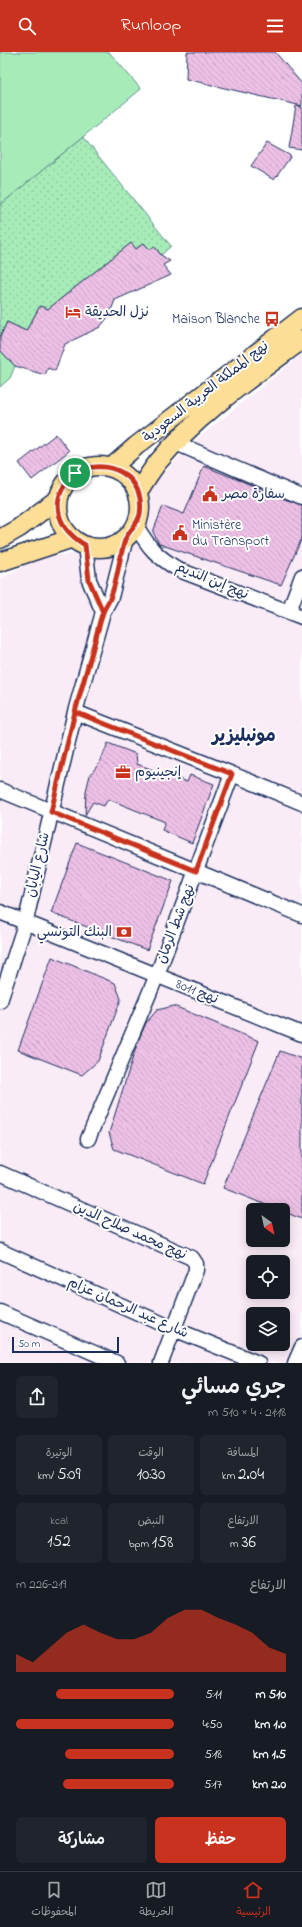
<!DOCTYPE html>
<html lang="ar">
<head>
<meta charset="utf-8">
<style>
  body { margin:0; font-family:"Indie Flower","Playpen Sans Arabic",sans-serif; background:#20242c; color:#f1f3f6; direction:rtl; height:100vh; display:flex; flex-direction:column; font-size:15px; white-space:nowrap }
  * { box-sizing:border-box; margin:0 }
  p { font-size:13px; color:#9ea1a6 }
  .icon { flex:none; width:22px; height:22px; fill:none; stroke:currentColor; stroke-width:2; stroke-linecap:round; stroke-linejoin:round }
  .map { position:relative; height:1311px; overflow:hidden; direction:ltr }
  .panel { display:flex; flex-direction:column; background:#171b24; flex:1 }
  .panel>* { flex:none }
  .needle { width:26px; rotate:147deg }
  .tools { position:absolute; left:246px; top:1151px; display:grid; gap:8px }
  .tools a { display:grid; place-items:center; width:44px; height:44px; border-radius:6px; background:#171b24; box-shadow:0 2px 10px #0003; font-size:20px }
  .scale { position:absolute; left:12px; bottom:10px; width:107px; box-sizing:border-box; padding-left:4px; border:2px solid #1b2f5e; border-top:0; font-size:11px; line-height:14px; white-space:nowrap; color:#1b2f5e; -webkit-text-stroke:3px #fff; paint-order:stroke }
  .pin { position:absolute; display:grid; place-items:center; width:34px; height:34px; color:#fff; margin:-17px; border:2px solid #fff; border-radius:50%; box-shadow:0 1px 4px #0007 }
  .round { display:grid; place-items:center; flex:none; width:42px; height:42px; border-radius:6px; background:#20242c }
  .head { display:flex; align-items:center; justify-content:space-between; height:68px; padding:0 16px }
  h1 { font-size:22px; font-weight:600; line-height:30px }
  .stats { display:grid; grid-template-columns:repeat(3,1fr); gap:6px; height:68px; padding:4px 16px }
  .stats div { display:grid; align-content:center; border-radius:6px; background:#20242c; text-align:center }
  .stats b { font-size:17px; font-weight:600 }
  .stats small { font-size:11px; font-weight:400 }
  .stats p { font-size:11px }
  .chart { height:112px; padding:8px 16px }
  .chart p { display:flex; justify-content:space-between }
  .chart svg { width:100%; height:72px; margin-top:4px; fill:#c8321e; opacity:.7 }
  .cta { display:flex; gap:8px; margin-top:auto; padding:8px 16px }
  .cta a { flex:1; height:46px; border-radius:6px; background:#c8321e; color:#fff; font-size:16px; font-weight:600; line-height:46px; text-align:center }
  .cta a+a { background:#20242c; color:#f1f3f6 }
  ul { padding:0 16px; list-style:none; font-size:13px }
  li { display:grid; grid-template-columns:64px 48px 1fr; align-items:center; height:30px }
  li i { height:10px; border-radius:5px; background:#c8321e }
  header { display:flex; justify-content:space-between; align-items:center; height:52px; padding:0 16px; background:#c8321e; color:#fff; font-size:18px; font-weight:600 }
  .menu { display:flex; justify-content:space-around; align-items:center; height:56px; border-top:1px solid #363941; background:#171b24; font-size:11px; color:#9ea1a6 }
  .menu a { display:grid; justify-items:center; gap:2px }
  .menu .selected { color:#c8321e }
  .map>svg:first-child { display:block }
</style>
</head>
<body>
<header><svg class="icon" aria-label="menu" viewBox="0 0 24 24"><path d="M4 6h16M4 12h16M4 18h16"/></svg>Runloop<svg class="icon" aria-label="search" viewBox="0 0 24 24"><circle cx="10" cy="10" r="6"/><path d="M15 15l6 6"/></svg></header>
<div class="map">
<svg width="302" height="1311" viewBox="0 0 302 1311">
  <defs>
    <pattern id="garden-dots" width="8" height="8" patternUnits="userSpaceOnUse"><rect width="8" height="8" fill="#a7ecb8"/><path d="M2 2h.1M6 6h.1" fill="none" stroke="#8fcba1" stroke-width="1.8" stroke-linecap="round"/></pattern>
    <pattern id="building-back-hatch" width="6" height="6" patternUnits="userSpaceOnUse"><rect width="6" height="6" fill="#edc0e5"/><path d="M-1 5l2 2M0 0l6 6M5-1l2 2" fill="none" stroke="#cba5c7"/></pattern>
  </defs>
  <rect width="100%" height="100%" fill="#fff"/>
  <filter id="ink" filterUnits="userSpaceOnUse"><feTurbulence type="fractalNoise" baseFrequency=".025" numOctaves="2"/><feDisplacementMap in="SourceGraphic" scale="8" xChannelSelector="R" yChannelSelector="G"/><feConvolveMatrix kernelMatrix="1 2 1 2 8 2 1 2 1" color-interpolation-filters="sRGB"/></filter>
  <g filter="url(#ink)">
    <path fill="#faecf7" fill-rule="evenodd" d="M302,302V1311H0V527L41,504L108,500L131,488L145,471V450L152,434L193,390ZM253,1158H283V1188H253ZM253,1210H283V1240H253ZM253,1262H283V1292H253Z"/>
    <path fill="url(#garden-dots)" stroke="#618e8b" d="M83,85L171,194L161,203L154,195L150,198L144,191L136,197L131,191L48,257L40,254L26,279L7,270L0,285V153Z"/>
    <path fill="#a7ecb8" stroke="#618e8b" d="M0,0H109L141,37L0,153Z
      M0,298L15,314L10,326L0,335Z"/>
    <path fill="url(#building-back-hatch)" stroke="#1b2f5e" d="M187,0H275L302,32V54L186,27Z
      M296,54L302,55V98L289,96Z
      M267,91L291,104L274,128L251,114Z
      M131,191L136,197L144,191L150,198L154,194L161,203L170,209L163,213L171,223L115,248L109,264L100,275L65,292L55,319L48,316L45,323L15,314L0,298V285L7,270L26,279L40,254L48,257Z
      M56,382L69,399L32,428L19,411Z
      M204,414L259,436L258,438L302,453V486L281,533L159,492L153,480L163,454L184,462Z
      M108,691L136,702L137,712L187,730L190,723L214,732L192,791L162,778L165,770L108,747L104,754L93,750L85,763L86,739L90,723L100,710Z
      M77,791L173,829L147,898L51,861Z
      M52,905L115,931L121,947L98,1009L82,1023L18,998Z
      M174,954L259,989L203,1132L114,1097L109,1081L138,989L146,971L157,958Z
      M280,999L302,1007V1167L223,1136Z"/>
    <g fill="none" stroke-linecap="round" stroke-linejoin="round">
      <g stroke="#1b2f5e" stroke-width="17">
        <path id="minor" d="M176,391L302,445
          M136,474C150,497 155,503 179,518L302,565
          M85,493L89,528L103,560
          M289,559L302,524
          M75,660L232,722L157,923L88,1087
          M232,722L302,751
          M0,738L302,863
          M0,860L302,982
          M0,949L25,872L75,660L103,560L111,545L126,486
          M0,1121L192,1206L196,1212V1218L161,1311
          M0,1199L174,1277L258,1311
          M0,1260L117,1311
          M295,1311L302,1295"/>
      </g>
      <g stroke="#1b2f5e" stroke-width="21">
        <path id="major" d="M58 455a41 41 0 1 1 82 0a41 41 0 1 1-82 0Z
          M112,415L136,394L302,266
          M138,440C144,430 151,419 158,410C198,362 252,325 302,288
          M0,487L19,476L59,446
          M0,510L73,486"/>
      </g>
      <use href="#minor" stroke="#fff" stroke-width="14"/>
      <use href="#major" stroke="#fcde96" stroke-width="18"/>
    </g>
  </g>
  <g fill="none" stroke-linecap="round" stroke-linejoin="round" filter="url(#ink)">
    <g stroke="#fff" stroke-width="8">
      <path id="route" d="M75,421C48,446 55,475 85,493L89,528L103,560L75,660L51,760L196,819L232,722L75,660C81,637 88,615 94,592C97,582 99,570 103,560C105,555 109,550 111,544C118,526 119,506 125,488C128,479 138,473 140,462C146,423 107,404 75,421"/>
    </g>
    <use href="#route" stroke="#c8321e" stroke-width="5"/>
  </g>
  <defs>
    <g id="hotel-bare" transform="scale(1.2)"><path d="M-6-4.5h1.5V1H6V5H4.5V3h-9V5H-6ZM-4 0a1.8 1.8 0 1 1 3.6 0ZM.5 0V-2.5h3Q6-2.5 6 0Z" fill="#c8321e" stroke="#fff" stroke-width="2.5" paint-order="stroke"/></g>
    <g id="bus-bare" transform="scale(1.2)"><path d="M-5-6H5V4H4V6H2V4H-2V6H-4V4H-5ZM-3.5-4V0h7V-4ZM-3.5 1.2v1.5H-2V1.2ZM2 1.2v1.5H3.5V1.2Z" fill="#c8321e" stroke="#fff" stroke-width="2.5" paint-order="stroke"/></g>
    <g id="civic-bare" transform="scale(1.2)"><path d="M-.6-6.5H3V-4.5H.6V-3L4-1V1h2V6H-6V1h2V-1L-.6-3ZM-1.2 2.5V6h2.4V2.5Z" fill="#c8321e" stroke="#fff" stroke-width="2.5" paint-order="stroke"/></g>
    <g id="office-bare" transform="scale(1.2)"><path d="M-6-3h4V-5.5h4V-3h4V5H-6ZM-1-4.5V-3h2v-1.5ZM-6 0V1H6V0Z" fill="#c8321e" stroke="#fff" stroke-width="2.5" paint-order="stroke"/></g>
    <g id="bank-bare" transform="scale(1.2)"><path d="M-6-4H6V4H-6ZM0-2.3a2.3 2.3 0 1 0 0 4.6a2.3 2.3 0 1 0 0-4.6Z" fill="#c8321e" stroke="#fff" stroke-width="2.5" paint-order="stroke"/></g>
  </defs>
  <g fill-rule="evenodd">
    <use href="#hotel-bare" x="73" y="260"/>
    <use href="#bus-bare" x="272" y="267"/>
    <use href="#civic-bare" x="210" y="442"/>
    <use href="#civic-bare" x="180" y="481"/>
    <use href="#office-bare" x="123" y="720"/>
    <use href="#bank-bare" x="124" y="880"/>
  </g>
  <g text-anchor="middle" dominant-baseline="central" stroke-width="4" stroke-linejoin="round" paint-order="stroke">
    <g font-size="14" fill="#1b2f5e" stroke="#fff" text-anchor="start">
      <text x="85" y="260">نزل الحديقة</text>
      <text x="260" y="267" text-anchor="end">Maison Blanche</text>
      <text x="222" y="442">سفارة مصر</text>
      <text x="192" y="473">Ministère<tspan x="192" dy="16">du Transport</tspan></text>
      <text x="135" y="720">إنجينيوم</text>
      <text x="112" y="880" text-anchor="end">البنك التونسي</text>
    </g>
    <g font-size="14" fill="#1b2f5e" stroke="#fff">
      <text transform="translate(206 340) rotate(-38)">نهج المملكة العربية السعودية</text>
      <text transform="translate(212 529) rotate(22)">نهج إبن النديم</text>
      <text transform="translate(38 813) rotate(-77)">شارع اليابان</text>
      <text transform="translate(176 872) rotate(-69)">نهج شط الرمان</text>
      <text transform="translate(197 940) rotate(22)">نهج 8011</text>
      <text transform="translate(130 1179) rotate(24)">نهج محمد صلاح الدين</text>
      <text transform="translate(128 1256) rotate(24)">شارع عبد الرحمان عزام</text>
    </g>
    <g font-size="18" font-weight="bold" fill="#1b2f5e" stroke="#fff">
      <text x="244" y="685">مونبليزير</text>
    </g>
  </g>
</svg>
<div class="tools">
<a><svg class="needle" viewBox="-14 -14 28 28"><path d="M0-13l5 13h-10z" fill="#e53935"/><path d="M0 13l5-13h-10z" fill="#9ea1a6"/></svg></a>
<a><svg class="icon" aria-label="locate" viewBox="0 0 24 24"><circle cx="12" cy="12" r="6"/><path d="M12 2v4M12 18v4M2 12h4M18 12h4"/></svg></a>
<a><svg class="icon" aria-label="layers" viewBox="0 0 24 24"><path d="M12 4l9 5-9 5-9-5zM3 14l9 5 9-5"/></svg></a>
</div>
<div class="scale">50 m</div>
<div class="pin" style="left:75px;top:421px;background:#1e9e55"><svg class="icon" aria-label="arrive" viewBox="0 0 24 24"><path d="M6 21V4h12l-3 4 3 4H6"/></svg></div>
</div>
<section class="panel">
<div class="head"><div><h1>جري مسائي</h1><p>21:18 · 4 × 510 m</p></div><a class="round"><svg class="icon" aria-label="share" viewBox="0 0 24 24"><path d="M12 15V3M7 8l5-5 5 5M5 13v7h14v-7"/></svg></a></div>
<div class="stats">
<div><p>المسافة</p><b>2.04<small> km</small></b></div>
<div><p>الوقت</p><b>10:30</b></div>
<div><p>الوتيرة</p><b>5:09<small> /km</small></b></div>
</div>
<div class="stats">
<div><p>الارتفاع</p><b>36<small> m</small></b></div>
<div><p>النبض</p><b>158<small> bpm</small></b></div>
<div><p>kcal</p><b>152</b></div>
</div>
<div class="chart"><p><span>الارتفاع</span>219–226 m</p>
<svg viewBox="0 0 160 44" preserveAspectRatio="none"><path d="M0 44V33L10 38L20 29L30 20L40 15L50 20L60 24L70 24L80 20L90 11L100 6L110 6L120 11L130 15L140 20L150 29L160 33V44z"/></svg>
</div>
<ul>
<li><b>510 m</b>5:11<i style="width:75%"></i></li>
<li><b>1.0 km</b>4:50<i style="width:100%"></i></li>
<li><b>1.5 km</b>5:18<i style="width:69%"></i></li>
<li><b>2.0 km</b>5:17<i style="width:70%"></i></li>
</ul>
<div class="cta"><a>حفظ</a><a>مشاركة</a></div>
</section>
<nav class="menu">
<a class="selected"><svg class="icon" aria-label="home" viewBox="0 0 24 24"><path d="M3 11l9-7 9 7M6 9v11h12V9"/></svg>الرئيسية</a>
<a><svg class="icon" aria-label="map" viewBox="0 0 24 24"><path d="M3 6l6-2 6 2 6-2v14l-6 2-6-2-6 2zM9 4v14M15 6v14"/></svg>الخريطة</a>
<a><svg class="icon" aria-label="saved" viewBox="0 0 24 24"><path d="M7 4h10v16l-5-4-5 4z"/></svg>المحفوظات</a>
</nav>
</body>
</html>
